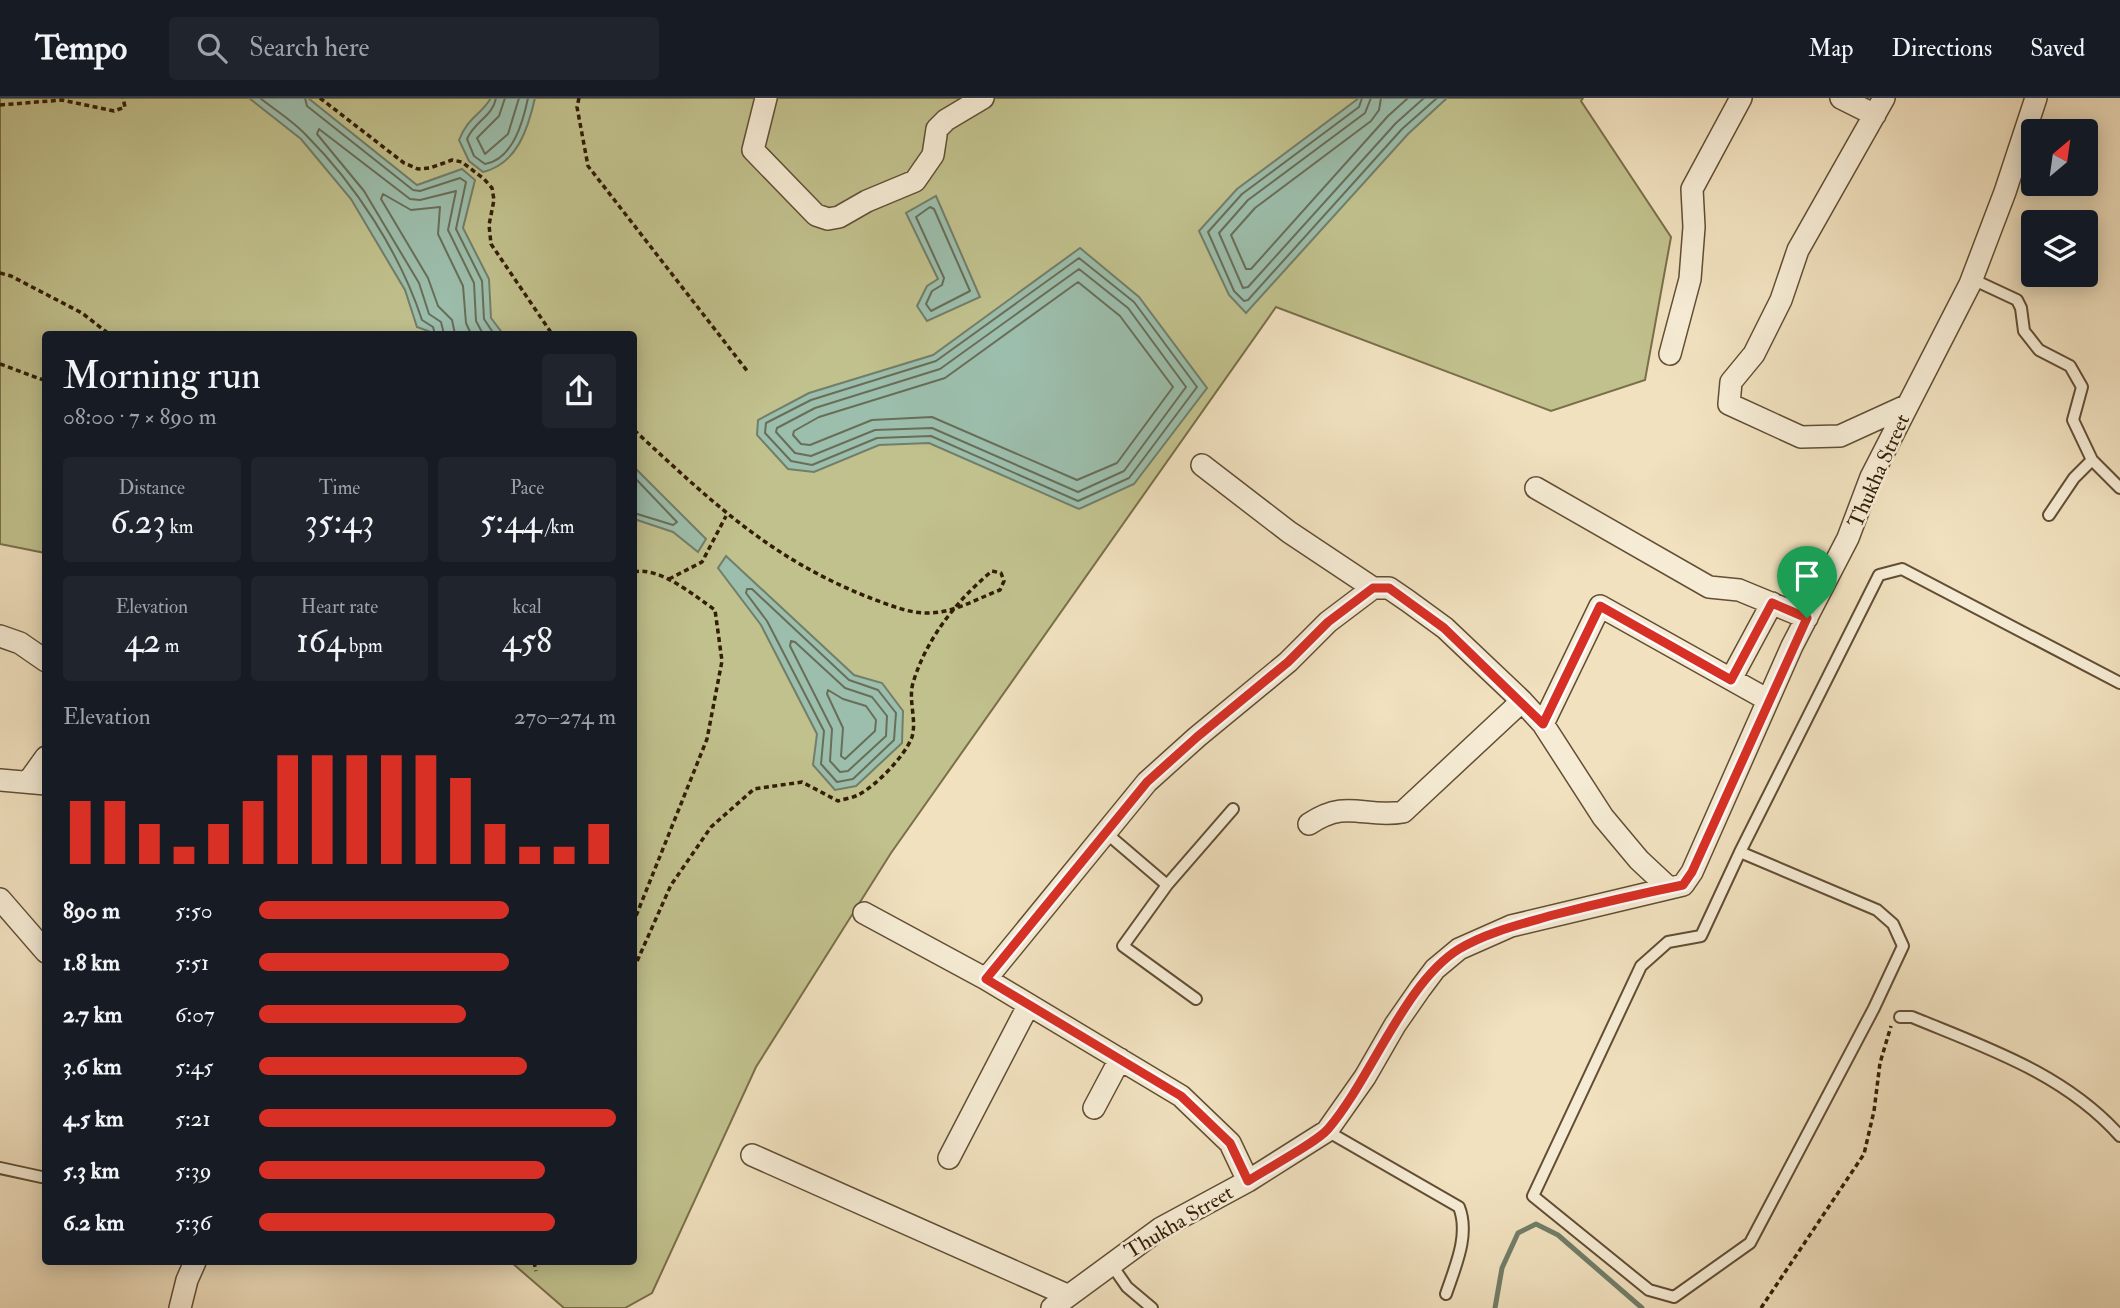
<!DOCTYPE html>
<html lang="en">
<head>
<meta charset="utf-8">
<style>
  body { margin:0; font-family:"IM FELL Double Pica",serif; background:#20242c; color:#f1f3f6; height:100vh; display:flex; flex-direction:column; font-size:26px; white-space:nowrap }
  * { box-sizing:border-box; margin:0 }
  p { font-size:23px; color:#9ea1a6 }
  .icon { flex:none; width:38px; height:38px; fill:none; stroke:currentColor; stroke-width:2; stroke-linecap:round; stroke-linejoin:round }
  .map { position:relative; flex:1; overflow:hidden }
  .side { position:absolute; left:42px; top:233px; width:595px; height:934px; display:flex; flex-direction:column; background:#171b24; border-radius:7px; box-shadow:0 4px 18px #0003 }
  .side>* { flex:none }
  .needle { width:46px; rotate:29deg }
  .tools { position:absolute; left:2021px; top:21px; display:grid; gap:14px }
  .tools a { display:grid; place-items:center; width:77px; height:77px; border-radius:7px; background:#171b24; box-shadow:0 4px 18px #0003; font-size:35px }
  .pin { position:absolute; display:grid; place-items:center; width:60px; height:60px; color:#fff; margin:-72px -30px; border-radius:50% 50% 50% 0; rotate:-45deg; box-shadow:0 0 7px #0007 }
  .pin .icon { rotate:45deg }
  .round { display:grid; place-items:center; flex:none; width:74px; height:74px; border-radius:7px; background:#20242c }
  .headline { display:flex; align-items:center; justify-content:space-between; height:119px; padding:0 21px }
  h1 { font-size:38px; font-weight:600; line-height:52px }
  .metrics { display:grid; grid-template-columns:repeat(3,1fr); gap:10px; height:119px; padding:7px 21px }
  .metrics div { display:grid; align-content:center; border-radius:7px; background:#20242c; text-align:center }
  .metrics b { font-size:35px; font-weight:600 }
  .metrics small { font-size:19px; font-weight:400 }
  .metrics p { font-size:19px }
  .chart { height:196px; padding:14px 21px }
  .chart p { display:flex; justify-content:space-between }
  .chart svg { width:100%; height:126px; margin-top:7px; stroke:#d93025; stroke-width:6 }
  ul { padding:0 21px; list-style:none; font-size:23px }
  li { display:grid; grid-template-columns:112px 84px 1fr; align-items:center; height:52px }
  li i { height:18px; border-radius:9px; background:#d93025 }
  header { display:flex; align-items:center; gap:42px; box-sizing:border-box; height:98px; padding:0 35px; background:#171b24; border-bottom:2px solid #363941 }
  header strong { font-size:33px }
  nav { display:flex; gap:38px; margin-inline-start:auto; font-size:24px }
  .search { width:490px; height:63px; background:#20242c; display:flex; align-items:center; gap:18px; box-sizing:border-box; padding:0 24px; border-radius:7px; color:#9ea1a6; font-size:26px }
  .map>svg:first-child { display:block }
</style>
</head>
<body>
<header>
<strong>Tempo</strong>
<div class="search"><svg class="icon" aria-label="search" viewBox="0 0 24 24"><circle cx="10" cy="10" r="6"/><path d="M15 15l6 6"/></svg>Search here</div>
<nav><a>Map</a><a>Directions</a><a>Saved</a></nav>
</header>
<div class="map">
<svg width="2120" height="1210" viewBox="0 0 2120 1210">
  <rect width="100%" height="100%" fill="#f1e1bf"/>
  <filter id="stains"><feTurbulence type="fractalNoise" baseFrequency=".00286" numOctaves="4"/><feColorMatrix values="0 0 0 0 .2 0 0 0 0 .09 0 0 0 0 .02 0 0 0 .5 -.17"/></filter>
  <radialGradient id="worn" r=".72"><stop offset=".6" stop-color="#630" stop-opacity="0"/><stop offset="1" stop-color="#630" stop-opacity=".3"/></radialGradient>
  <path fill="#c1c18d" stroke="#7a6f49" stroke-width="2" d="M0,0H1583L1581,3L1671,139L1645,282L1551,313L1276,209L891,755L756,969L652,1195L625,1210H564L511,1164H634V236H46L45,455L0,446Z"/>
  <path fill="#9cbeac" stroke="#727e69" stroke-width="2" d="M249,0H308L417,87L462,71L475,82L463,130L489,181L491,220L503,236H436L417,229L405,192L351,101L301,41Z
    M491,0H535C528,31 517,66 483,74L469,63L459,42C468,19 480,18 491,0Z
    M1359,0H1447L1408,36L1246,215L1229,197L1199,133L1237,91Z
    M936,98L980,199L927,223L917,208L927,188L938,181L906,115Z
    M1080,150L1139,199L1207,290L1134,386L1079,411L929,345L879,347L814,374L788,371L757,337L758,322L809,295L933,257Z
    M634,369L706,441L698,454L673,434L634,421Z
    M726,458L854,577L882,585L903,613L902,645L856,688L835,692L813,667L817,636L761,527L718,470Z"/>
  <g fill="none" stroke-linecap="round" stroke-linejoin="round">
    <path stroke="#686e58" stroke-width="2" d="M260,0C275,12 293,23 306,37C356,87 400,155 422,222L433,229L435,236
      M305,0L307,8L413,92L420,93L460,80L466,84L456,131L482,183L484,221L494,236
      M496,0C493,18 474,24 467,41L474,58L485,66C513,61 523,24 528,0
      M505,0L499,18L477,40L485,56L508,36L519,0
      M1362,0L1359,9L1242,96L1208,134L1234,193L1244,203L1248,202L1402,31L1437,0
      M1371,0L1365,15L1248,102L1219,135L1243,190L1248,189L1396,25L1424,0
      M1381,0L1379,12L1371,23L1255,110L1231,137L1246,171H1251L1388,18L1408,0
      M930,109L934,111L970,193L931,213L926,206L932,193L942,187L944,180L916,119Z
      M1079,160L1134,204L1197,289L1129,380L1078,403L931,338L877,340L812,367L791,363L765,335L766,325L811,302L936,263Z
      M1079,171L1128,210L1186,289L1124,373L1078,394L932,330L875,332L811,358L795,355L776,334L777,330L815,310L940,271Z
      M1078,184L1120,218L1173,289L1117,365L1077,382L932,319L872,322L810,347L801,346L793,337L794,333L819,319L945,280Z
      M444,236L441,224L429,216L419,185L364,93L317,36L319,31L410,101L420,102L456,93L448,132L474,185L476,223L483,236
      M455,236L452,222L438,208L428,180L381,101L383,96L411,112L440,109L438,136L463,188L466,225L471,236
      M634,379L677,424L673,427L634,415
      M747,491H752L849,582L878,592L896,615L894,642L853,681L837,684L821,666L824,633L767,523L746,495Z
      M791,543L795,544L845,590L872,599L887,618L886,638L848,673L840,674L830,663L832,631L790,548Z
      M828,592L843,601L866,608L876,622L875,633L845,661L841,658L843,630L827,596Z"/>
    <path stroke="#727e69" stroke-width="5" d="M1495,1210L1502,1170L1518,1135L1536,1126L1558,1137L1642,1210"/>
    <g stroke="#624e34" stroke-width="14">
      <path id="lane" d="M1972,181L2017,202L2021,210L2024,233L2039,252L2070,268L2082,289L2073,322L2092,362L2120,390
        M2049,417L2074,380L2092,362
        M1105,734L1167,787L1233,711
        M1740,754L1877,812L1893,826L1903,848L1874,910L1750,1145L1674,1199L1649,1192L1533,1098L1641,868L1668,844L1701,838L1740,754L1879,477L1902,471L2120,585
        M1167,787L1123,848L1196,901
        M1900,919H1912C1987,950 2065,976 2120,1038
        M1327,1033L1459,1109C1470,1137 1455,1169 1446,1196
        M0,1070L46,1080
        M1111,1166L1127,1189L1152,1210"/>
    </g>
    <g stroke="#624e34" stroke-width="24">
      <path id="street" d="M766,0L753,52L816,117L828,121L839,119L867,103L915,83L933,57L937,31L946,22L983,0
        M1841,0L1875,17
        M1884,0L1798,152L1781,202L1754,256L1731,284L1729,306L1801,339L1840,338L1908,307
        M1670,256L1690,181L1694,129L1692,91L1741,0
        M1202,367L1289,434L1373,490
        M1536,390L1709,489L1739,492L1807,520
        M0,538L20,545L46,563
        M1731,581L1772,505
        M1543,626L1600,508L1768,602
        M0,682L46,686
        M28,684L46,659
        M1309,726C1348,700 1364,721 1403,714L1522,603
        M0,801L46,854
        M864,815L986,881
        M1094,1010L1120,961
        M752,1057L1067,1197
        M949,1060L1028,908
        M1248,1083L1230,1045L1181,998L986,881L1147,684L1197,639L1288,564L1328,524L1373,490H1389L1408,503L1445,530L1522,603L1543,626L1603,719L1639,762L1669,790
        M180,1210L187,1182L195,1164
        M1052,1210L1161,1130L1248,1083L1327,1033L1365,979L1395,927L1420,891L1435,871L1459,851L1511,828L1683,787L1692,774L1792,548L1848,440L1871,379L1970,186L2005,94L2036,0"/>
    </g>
    <path stroke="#331d05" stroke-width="3.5" stroke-dasharray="5 3.5" stroke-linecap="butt" d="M320,0L404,65L418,71L430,70L452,62L462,64L484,81L492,90L494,102L489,127L491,146L552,236
      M579,0L577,9L588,68L748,274
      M0,7L62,2L114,13L125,9L123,0
      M0,175L11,178L82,215L109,236
      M0,266L46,283
      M634,332C710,402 769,460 868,499C887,506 909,516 930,515C956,514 976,501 1000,492L1004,483L1001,475L992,473C957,502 926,541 913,585C908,602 917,622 912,639C905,658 876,688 858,697C852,700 844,701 838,703L802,684L754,691L711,729L671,787L634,870
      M634,474C659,468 695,498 715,512L722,563L707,641L634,823
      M669,481L702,464L726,418
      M534,1164L536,1173
      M1761,1210L1864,1056L1874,1013L1880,965L1891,928"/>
    <use href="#lane" stroke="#f6ecd5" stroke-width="10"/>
    <use href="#street" stroke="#f6ecd5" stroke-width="21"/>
  </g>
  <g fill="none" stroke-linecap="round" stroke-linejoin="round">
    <g stroke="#fff" stroke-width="14">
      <path id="route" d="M1373,490H1389L1444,530L1543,626L1600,508L1731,582L1772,505L1807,520L1692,774L1683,787C1639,796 1596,806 1553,817C1522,826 1487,834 1459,851C1405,884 1371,981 1328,1031C1316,1045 1266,1071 1248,1083L1230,1045L1181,998L986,881L1147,684L1197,639L1288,564L1328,524Z"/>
    </g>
    <use href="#route" stroke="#d93025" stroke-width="9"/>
  </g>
  <g text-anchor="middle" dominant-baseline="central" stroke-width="5" stroke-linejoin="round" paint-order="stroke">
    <g font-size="21" fill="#331d05" stroke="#f6ecd5">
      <text transform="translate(1879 373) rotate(-66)">Thukha Street</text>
      <text transform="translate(1179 1124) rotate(-31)">Thukha Street</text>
    </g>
  </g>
  <rect width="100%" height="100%" filter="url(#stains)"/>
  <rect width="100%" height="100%" fill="url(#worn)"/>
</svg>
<div class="tools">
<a><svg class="needle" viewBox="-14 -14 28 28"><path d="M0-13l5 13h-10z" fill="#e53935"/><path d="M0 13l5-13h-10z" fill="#9ea1a6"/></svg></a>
<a><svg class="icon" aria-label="layers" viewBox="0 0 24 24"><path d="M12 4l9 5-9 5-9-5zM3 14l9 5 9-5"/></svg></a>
</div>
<div class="pin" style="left:1807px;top:520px;background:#1e9e55"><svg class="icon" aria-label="arrive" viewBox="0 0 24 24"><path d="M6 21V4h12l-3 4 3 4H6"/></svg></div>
<section class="side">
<div class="headline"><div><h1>Morning run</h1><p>08:00 · 7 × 890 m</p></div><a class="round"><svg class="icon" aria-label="share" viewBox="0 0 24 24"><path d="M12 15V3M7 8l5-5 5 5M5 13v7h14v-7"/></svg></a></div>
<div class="metrics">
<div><p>Distance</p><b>6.23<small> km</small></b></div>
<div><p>Time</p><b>35:43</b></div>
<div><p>Pace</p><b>5:44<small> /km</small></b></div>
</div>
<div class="metrics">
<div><p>Elevation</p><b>42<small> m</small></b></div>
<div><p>Heart rate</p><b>164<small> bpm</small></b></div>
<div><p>kcal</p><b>458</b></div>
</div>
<div class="chart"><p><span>Elevation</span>270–274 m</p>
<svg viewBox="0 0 160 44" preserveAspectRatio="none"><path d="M5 44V22M15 44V22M25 44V30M35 44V38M45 44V30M55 44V22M65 44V6M75 44V6M85 44V6M95 44V6M105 44V6M115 44V14M125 44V30M135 44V38M145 44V38M155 44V30"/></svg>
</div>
<ul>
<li><b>890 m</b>5:50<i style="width:70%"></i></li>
<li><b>1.8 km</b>5:51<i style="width:70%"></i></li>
<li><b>2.7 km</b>6:07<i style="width:58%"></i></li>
<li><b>3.6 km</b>5:45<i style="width:75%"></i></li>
<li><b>4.5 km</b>5:21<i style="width:100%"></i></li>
<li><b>5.3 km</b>5:39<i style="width:80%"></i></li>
<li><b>6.2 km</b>5:36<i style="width:83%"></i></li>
</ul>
</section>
</div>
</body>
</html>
